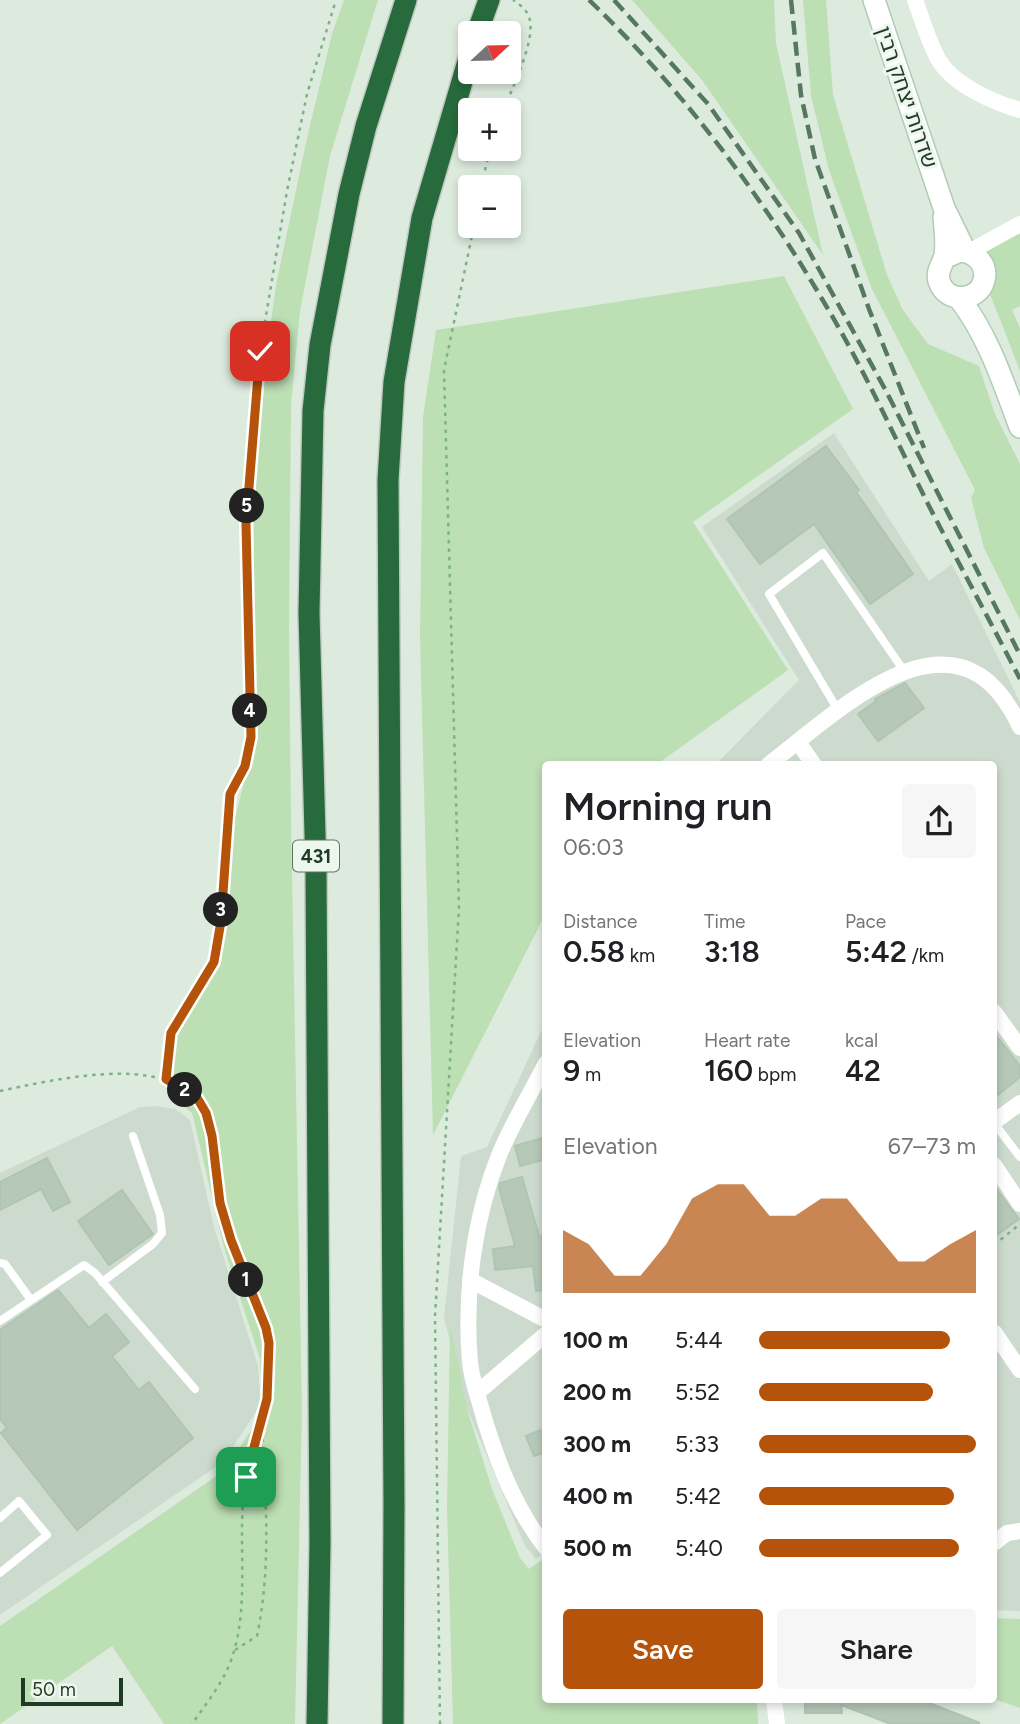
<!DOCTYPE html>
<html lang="en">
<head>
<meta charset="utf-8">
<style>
  body { margin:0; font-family:Figtree,"Noto Sans Hebrew",sans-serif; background:#f6f6f6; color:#202124; height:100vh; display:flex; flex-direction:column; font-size:26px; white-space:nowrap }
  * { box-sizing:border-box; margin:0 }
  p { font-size:23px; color:#757577 }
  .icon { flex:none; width:38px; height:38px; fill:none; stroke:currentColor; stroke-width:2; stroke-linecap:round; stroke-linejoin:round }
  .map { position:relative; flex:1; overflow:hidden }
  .details { position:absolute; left:542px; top:761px; width:455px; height:942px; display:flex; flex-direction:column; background:#fff; border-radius:7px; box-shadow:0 4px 10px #0003 }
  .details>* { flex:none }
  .needle { width:46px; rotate:68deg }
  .fabs { position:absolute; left:458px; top:21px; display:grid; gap:14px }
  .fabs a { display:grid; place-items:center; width:63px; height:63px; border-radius:7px; background:#fff; box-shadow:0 4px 10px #0003; font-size:35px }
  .scale { position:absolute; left:21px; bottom:18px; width:102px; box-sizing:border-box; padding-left:7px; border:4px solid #1e3c25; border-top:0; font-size:19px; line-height:24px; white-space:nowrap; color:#1e3c25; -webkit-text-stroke:5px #eef7ee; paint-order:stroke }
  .pin { position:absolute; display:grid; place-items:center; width:60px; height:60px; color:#fff; margin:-30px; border-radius:14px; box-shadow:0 4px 10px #0006 }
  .km { position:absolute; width:35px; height:35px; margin:-18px; border-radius:50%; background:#222; color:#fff; font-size:19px; line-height:35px; text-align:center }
  .round { display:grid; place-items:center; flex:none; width:74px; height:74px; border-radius:7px; background:#f6f6f6 }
  .head { display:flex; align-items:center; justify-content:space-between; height:119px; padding:0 21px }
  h1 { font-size:38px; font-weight:600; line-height:52px }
  .figures { display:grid; grid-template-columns:repeat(3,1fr); gap:10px; height:119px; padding:7px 21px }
  .figures div { display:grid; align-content:center }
  .figures b { font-size:30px; font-weight:600 }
  .figures small { font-size:19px; font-weight:400 }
  .figures p { font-size:19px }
  .chart { height:196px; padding:14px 21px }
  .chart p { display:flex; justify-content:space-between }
  .chart svg { width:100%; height:126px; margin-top:7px; fill:#b45309; opacity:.7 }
  .cta { display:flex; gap:14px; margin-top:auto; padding:14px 21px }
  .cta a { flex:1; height:80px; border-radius:7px; background:#b45309; color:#fff; font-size:28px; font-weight:600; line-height:80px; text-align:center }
  .cta a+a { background:#f6f6f6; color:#202124 }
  ul { padding:0 21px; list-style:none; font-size:23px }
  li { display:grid; grid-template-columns:112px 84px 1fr; align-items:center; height:52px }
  li i { height:18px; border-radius:9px; background:#b45309 }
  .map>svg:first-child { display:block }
</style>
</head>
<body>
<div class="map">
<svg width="1020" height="1724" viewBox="0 0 1020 1724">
  <rect width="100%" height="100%" fill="#ddebde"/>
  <path fill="#ccdbcd" d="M834,433L929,581L952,564L1020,702V1611L994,1610V765H715L799,680L702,527Z
    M546,1021V1549L536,1559L525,1546L468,1411L444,1318L461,1156L487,1147Z
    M156,1106L175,1109L190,1120L214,1227L258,1366L261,1404L223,1462L0,1615V1173L140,1107Z"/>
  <path fill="#bddfb4" d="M344,0H378L330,156L300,311L291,405L289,628L291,820L302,1411L295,1724H164L112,1646L0,1724V1626L225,1470L262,1413L260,1359L224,1248L192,1113L170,1095L164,1060L222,953L233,827L246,773L254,705V516L260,401L276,285L307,138L332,34Z
    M632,0H774L776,43L823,255L702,80Z
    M803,0H826L833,95L887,275L903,310L928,344L979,366L995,414L1020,464V620L984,548L971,498L975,490L871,287L829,170L811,96Z
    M1020,234V306L1012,310L1020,328V371L971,245L1001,236Z
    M784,276L853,409L693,522L788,670L656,765H546V913L433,1135L420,637L423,417L436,330Z
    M450,1324L468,1412L492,1489L520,1558L529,1569L542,1560L546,1565V1699H757L758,1724H453L447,1507Z
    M994,1618L1020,1619V1708L994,1699Z"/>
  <path fill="#b6c9b8" stroke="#afc5b2" stroke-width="2" d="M826,446L859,490L856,492L913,574L870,604L814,524L760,564L727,519Z
    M905,683L924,708L878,741L858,714L876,701L875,699Z
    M994,1033L1020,1066V1077L994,1098Z
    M546,1137V1159L520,1166L515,1146Z
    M47,1158L70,1202L53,1211L41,1189L0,1210V1182Z
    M522,1177L539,1236L546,1235V1290L536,1291L533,1266L495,1270L493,1249L515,1246L499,1188L500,1183Z
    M994,1186L1019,1219L994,1237Z
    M122,1190L153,1234L109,1265L78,1221Z
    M58,1290L89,1328L106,1314L129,1342L112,1356L139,1390L149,1382L193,1438L77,1530L1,1433L7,1428L0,1419V1330Z
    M546,1428V1452L534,1456L526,1436Z
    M805,1699H919L980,1723L891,1724L841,1705L842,1713H805Z"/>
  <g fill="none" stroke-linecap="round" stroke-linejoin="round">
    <g stroke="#b0ccb4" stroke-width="24">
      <path id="secondary" d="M874,0L944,208L965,251
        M944,217C945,229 947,243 945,255C943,265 936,270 939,281C946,304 979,302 984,280C988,264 975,252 960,251L944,258
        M959,298C989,337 1003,382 1020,427"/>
    </g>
    <g stroke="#c0c8c2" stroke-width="24">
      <path id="motorway" d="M477,33L489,0
        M317,1724L320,1543L316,871L309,613L313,411L320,345L349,194L366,126L406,0
        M393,1724L394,1504L388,480L394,382L422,218L471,51"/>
    </g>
    <path stroke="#7bb286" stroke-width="2.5" stroke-dasharray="3.5 5" stroke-linecap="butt" d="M504,110C512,87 534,45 530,21C529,12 521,5 513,0
      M481,187L490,149
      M166,1078L171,1033L214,962L221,921L230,794L245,766L251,737L245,524L260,351L287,191L307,94L336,0
      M0,1091C53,1080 151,1056 195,1096C219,1117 215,1173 220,1202C229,1250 262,1296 269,1342C276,1390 253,1431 246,1477C236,1532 250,1597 234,1651C227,1678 208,1701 192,1724
      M994,1245L1020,1224
      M235,1650L257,1636C272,1565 265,1494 262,1422
      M440,1724L435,1316L459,908L444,370L474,226"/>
    <path stroke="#fff" stroke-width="8" d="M839,712L769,594L823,553L904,671
      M994,1123L1020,1157
      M0,1263L5,1264L31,1300
      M102,1282L153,1244L162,1233L160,1215L133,1136
      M0,1321L84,1265L95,1273L195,1389
      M0,1518L19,1501L47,1535L0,1573"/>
    <path stroke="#fff" stroke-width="16" d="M915,0C922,19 928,40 937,57C951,84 992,102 1020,110
      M969,252L1020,224
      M798,742L814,765
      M768,765C840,710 958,592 1020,727
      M994,1012L1020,1048
      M546,1063C531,1093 513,1122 500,1153C474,1217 464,1294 470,1362C471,1376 476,1390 480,1404C494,1454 513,1506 546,1548
      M994,1122L1020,1103
      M994,1165L1020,1204
      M470,1280L546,1320
      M994,1332L1020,1370
      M477,1393L546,1334
      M994,1543L1007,1533L1020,1531
      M774,1699L777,1724"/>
    <use href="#secondary" stroke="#fff" stroke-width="21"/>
    <use href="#motorway" stroke="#276b3c" stroke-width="21"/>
    <path stroke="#577860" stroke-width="4.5" stroke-dasharray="14 7" stroke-linecap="butt" d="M589,0C682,89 760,193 825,304C864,369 895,438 929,506C959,564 990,621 1020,679
      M614,0L708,104L799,233L885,389L1020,655
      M791,0L801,95L815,159L869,309L924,448"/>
  </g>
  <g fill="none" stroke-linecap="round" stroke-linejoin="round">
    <g stroke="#fff" stroke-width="14">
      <path id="route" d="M246,1477L267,1399L269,1343L266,1328L231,1240L220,1203L212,1136L206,1113L196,1096L166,1079L171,1033L214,962L221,921L230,794L245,766L251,737L246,524L260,351"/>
    </g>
    <use href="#route" stroke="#b45309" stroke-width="9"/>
  </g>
  <g text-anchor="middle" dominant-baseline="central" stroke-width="6" stroke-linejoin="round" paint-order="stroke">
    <rect fill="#eef7ee" stroke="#5c7461" stroke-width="2" x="293" y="840.5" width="46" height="31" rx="5"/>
    <g font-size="19" font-weight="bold" fill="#1e3c25">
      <text x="316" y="856">431</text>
    </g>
    <g font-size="21" fill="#1e3c25" stroke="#eef7ee">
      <text transform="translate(907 97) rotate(71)">שדרות יצחק רבין</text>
    </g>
  </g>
</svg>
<div class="fabs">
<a><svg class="needle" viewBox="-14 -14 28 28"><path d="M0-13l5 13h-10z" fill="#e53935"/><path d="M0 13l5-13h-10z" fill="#757577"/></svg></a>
<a>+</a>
<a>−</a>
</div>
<div class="scale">50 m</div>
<div class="pin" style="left:246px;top:1477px;background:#1e9e55"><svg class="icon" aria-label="arrive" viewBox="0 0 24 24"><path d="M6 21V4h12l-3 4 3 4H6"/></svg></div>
<div class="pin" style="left:260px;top:351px;background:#d93025"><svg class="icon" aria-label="check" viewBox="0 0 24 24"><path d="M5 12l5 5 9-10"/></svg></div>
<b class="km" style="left:246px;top:1280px">1</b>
<b class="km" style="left:185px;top:1090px">2</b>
<b class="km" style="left:221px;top:910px">3</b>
<b class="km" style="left:250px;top:711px">4</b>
<b class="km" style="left:247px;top:506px">5</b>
<section class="details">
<div class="head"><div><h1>Morning run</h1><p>06:03</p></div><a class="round"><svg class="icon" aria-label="share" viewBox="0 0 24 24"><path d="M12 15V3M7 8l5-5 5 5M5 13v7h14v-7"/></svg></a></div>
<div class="figures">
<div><p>Distance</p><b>0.58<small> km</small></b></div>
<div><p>Time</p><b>3:18</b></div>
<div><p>Pace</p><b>5:42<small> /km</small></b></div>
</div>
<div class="figures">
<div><p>Elevation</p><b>9<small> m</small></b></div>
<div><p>Heart rate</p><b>160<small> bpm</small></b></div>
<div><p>kcal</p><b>42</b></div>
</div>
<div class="chart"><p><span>Elevation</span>67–73 m</p>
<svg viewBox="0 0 160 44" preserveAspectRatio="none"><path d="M0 44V22L10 27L20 38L30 38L40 27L50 11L60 6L70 6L80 17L90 17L100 11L110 11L120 22L130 33L140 33L150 27L160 22V44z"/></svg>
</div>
<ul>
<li><b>100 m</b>5:44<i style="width:88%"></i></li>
<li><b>200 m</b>5:52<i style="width:80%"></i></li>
<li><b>300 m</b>5:33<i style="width:100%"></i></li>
<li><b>400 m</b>5:42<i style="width:90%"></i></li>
<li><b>500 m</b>5:40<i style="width:92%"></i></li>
</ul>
<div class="cta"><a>Save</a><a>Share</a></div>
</section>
</div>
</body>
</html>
